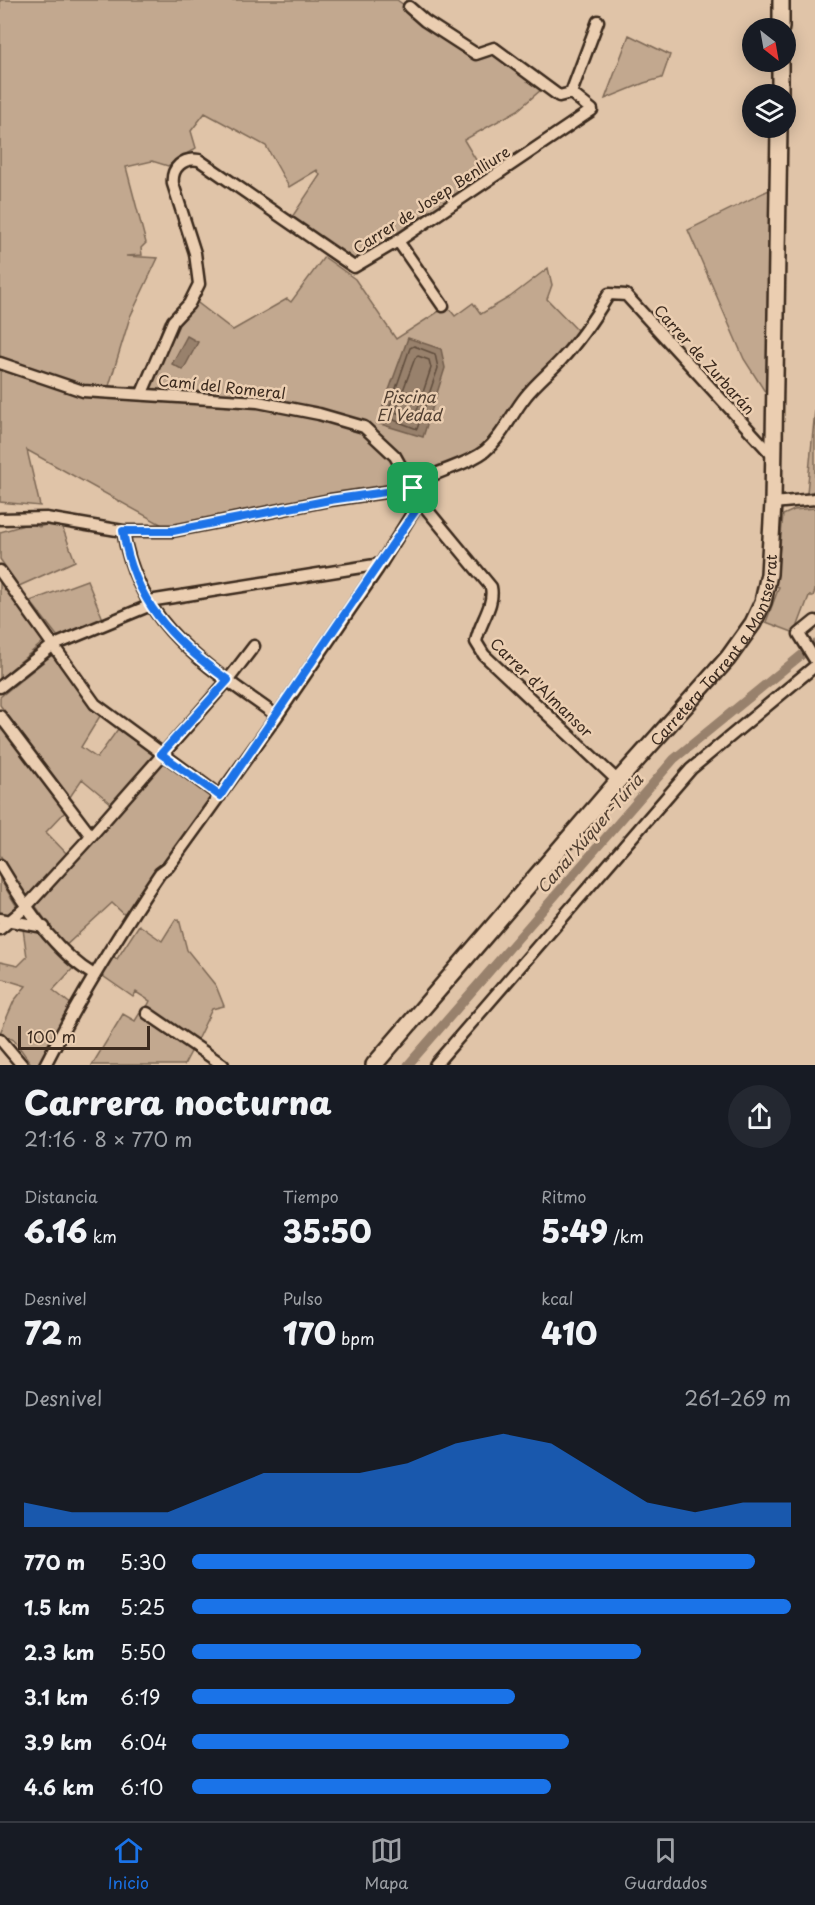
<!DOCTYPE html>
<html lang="es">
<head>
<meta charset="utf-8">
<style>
  body { margin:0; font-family:"Playpen Sans",sans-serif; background:#242831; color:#f1f3f6; height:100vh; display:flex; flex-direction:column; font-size:22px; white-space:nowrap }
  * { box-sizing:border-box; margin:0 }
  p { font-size:20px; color:#9ea1a6 }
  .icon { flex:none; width:33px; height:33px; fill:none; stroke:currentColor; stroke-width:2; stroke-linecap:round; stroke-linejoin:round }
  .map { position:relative; height:1065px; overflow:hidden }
  .details { display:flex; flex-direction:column; background:#171b24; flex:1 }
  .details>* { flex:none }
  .needle { width:39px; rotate:149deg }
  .fabs { position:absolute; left:742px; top:18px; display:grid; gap:12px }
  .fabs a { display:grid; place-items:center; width:54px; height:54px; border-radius:50%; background:#171b24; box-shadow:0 3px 15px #0003; font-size:30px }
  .scale { position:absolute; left:18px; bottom:15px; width:132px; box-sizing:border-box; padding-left:6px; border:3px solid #3b2a1e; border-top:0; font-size:16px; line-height:21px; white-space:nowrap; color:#3b2a1e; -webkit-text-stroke:4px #ebceb1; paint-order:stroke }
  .pin { position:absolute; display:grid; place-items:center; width:51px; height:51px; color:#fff; margin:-26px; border-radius:12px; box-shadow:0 3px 9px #0006 }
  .round { display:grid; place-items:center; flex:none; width:63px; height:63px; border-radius:32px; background:#242831 }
  .summary { display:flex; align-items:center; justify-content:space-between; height:102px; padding:0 24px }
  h1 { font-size:33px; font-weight:800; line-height:45px }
  .figures { display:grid; grid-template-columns:repeat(3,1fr); gap:9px; height:102px; padding:6px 24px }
  .figures div { display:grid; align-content:center }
  .figures b { font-size:30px; font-weight:800 }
  .figures small { font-size:16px; font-weight:400 }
  .figures p { font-size:16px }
  .chart { height:168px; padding:12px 24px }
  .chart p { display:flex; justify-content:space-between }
  .chart svg { width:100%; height:108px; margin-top:6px; fill:#1a73e8; opacity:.7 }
  ul { padding:0 24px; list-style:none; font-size:20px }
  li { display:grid; grid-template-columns:96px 72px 1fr; align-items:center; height:45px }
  li i { height:15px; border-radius:8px; background:#1a73e8 }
  .menu { display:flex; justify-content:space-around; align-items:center; height:84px; border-top:2px solid #363941; background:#171b24; font-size:16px; color:#9ea1a6 }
  .menu a { display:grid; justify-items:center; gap:3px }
  .menu .active { color:#1a73e8 }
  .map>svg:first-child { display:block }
</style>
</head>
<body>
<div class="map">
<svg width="815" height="1065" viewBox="0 0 815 1065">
  <rect width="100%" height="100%" fill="#e0c4a8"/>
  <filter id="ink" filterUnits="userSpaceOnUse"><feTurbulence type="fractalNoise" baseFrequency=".0167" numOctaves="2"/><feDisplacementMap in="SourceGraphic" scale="12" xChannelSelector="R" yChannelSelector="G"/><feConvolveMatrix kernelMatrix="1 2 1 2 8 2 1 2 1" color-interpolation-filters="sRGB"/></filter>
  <g filter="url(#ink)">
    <path fill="#c2a88f" stroke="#7e6956" stroke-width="1.5" d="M0,0H397L474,56L493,53L543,88L518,110L464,140L485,175L356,260H352L292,217L320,175L317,170L289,187L266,146L205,113L191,131L196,148L168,166L152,161L126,167L146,243L141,248L142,255L126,256L158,258L130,317L109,386L140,387L165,321L190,297L233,330L287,299L291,302L324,257L355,279L396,339L447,306L455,316L473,303L481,314L510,297L548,268L552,285L547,299L581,334L486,450L413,488L173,531L27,450L40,506L0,502Z
      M629,35L670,55L662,78L644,83L605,99Z
      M771,189L769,398L744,359L688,230Z
      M815,410V491L807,493Z
      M815,508V591L813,596H809L795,633L766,622L779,587L776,586L783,515L794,510Z
      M60,521L75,561L19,586L0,559V532L31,523L39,527Z
      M87,580L103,619L58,637L30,601Z
      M0,581L43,642L0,679Z
      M52,655L100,716L81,747L97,758L118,729L154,755L112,804L82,779L70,797L0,705V697Z
      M0,726L65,812L46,832L68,855L30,898L26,897L0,855Z
      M163,761L215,797L128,918L112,903L64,947L35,905Z
      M0,879L19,910L12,916L0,913Z
      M179,919L187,950L216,986L224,1006L212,1009L196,1042L146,1009L150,1001L136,992L133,997L100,974L112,956L117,959L139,925L162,941L175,920Z
      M23,929L44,933L76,965L53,990L73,1006L43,1065H32L14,1040L0,1033L14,1001L26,986L0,978V962L18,966L27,957Z
      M141,1011L194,1046L184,1065H92L123,1014L135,1021Z"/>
    <path fill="#98816c" stroke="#735e4d" stroke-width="1.5" d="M187,336L198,342L183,370L172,364Z
      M408,338L441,349L445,368L423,437L377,423Z"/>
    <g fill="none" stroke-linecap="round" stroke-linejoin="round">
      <path stroke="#604d3d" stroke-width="1.5" d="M414,346L435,354L438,368L417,429L386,417L410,348Z
        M418,356L429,360L431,368L415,417L412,419L395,412L415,358Z"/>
      <path stroke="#98816c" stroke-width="9" d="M408,1065L674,759L815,644"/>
      <g stroke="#3b2a1e" stroke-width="15">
        <path id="minor" d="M409,7L425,21L476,54L494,48L559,96L571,93
          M398,241L443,306
          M0,363L83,391L258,402L319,414L364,427L395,456L420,501L491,587C495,606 479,623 476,642L484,655L618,781
          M142,393L173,321L189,304L199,284L195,253L173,184C171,168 183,157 199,160L354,267L398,241L592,110L571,93L598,21
          M773,503L815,499
          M0,519L46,518L123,531H173L330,500L413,488C432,470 463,468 485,451C503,436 512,413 526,396C536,383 550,372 561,360C580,340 595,317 609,294L626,295L773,456
          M123,531C139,627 205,664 277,716
          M0,571L95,704L220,796
          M149,601L381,564
          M815,621L799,634L815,660
          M0,687L52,646L151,605
          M0,716L91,836
          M0,865C23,904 55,952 94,975
          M0,919L44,927
          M0,929L25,908L91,836L228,680L254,646
          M147,1013L223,1065
          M0,1039L22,1065
          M45,1065C79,998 118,935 160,873L168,867L277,716L377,570L420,501
          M435,1065L691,769L815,666"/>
      </g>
      <g stroke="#3b2a1e" stroke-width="20">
        <g id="secondary">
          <path d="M781,28V0"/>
          <path d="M780,94V62"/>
          <path id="s1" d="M374,1065L618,781L728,658L753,623L763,602L769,574L773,503L779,128"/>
        </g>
      </g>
      <use href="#minor" stroke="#ebceb1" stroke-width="10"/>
      <use href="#secondary" stroke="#ebceb1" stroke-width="15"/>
    </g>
  </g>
  <g fill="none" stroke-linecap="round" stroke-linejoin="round" filter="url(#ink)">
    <g stroke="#fff" stroke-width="12">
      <path id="route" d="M413,488L420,501L418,507L220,796L161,754L228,680C172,641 134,601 123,531H173L330,500Z"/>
    </g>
    <use href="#route" stroke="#1a73e8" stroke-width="8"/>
  </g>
  <g text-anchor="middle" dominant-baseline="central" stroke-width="5" stroke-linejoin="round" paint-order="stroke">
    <g font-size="15" fill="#3b2a1e" stroke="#ebceb1">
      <text transform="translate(431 199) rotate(-33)">Carrer de Josep Benlliure</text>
      <text transform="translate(705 359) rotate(48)">Carrer de Zurbarán</text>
      <text transform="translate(222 386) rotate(6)">Camí del Romeral</text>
      <text stroke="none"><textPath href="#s1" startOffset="540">Carretera Torrent a Montserrat</textPath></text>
      <text transform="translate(542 687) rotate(44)">Carrer d'Almansor</text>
    </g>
    <g font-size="16" font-style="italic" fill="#524032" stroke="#ebceb1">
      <text x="409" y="396">Piscina<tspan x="409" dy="18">El Vedad</tspan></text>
      <text transform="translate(589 833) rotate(-49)">Canal Xúquer-Túria</text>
    </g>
  </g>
</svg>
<div class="fabs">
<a><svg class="needle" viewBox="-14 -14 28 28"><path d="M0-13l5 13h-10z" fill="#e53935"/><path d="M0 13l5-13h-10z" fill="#9ea1a6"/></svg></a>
<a><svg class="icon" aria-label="layers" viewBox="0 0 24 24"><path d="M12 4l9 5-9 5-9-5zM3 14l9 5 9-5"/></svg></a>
</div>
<div class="scale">100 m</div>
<div class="pin" style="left:413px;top:488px;background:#1e9e55"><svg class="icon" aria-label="arrive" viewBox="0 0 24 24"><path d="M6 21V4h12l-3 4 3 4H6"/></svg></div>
</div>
<section class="details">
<div class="summary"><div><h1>Carrera nocturna</h1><p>21:16 · 8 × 770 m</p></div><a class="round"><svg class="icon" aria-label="share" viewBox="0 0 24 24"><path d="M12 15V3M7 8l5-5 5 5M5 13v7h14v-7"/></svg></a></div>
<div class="figures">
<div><p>Distancia</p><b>6.16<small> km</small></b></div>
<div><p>Tiempo</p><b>35:50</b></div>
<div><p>Ritmo</p><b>5:49<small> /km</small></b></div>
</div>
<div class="figures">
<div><p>Desnivel</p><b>72<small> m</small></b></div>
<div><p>Pulso</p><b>170<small> bpm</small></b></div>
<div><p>kcal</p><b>410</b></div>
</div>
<div class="chart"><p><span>Desnivel</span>261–269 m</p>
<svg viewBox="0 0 160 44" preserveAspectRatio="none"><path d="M0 44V34L10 38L20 38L30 38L40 30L50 22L60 22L70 22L80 18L90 10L100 6L110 10L120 22L130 34L140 38L150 34L160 34V44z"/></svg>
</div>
<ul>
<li><b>770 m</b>5:30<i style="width:94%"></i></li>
<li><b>1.5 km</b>5:25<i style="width:100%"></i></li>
<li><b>2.3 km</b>5:50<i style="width:75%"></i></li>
<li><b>3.1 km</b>6:19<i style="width:54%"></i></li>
<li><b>3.9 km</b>6:04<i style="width:63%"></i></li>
<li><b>4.6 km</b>6:10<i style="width:60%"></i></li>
</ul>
</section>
<nav class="menu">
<a class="active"><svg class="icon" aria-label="home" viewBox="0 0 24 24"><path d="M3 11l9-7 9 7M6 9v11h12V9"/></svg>Inicio</a>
<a><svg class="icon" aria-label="map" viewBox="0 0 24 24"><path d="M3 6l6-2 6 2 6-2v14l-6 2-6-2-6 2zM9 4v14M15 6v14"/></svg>Mapa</a>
<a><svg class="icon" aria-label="saved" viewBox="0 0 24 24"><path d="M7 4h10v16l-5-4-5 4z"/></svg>Guardados</a>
</nav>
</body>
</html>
